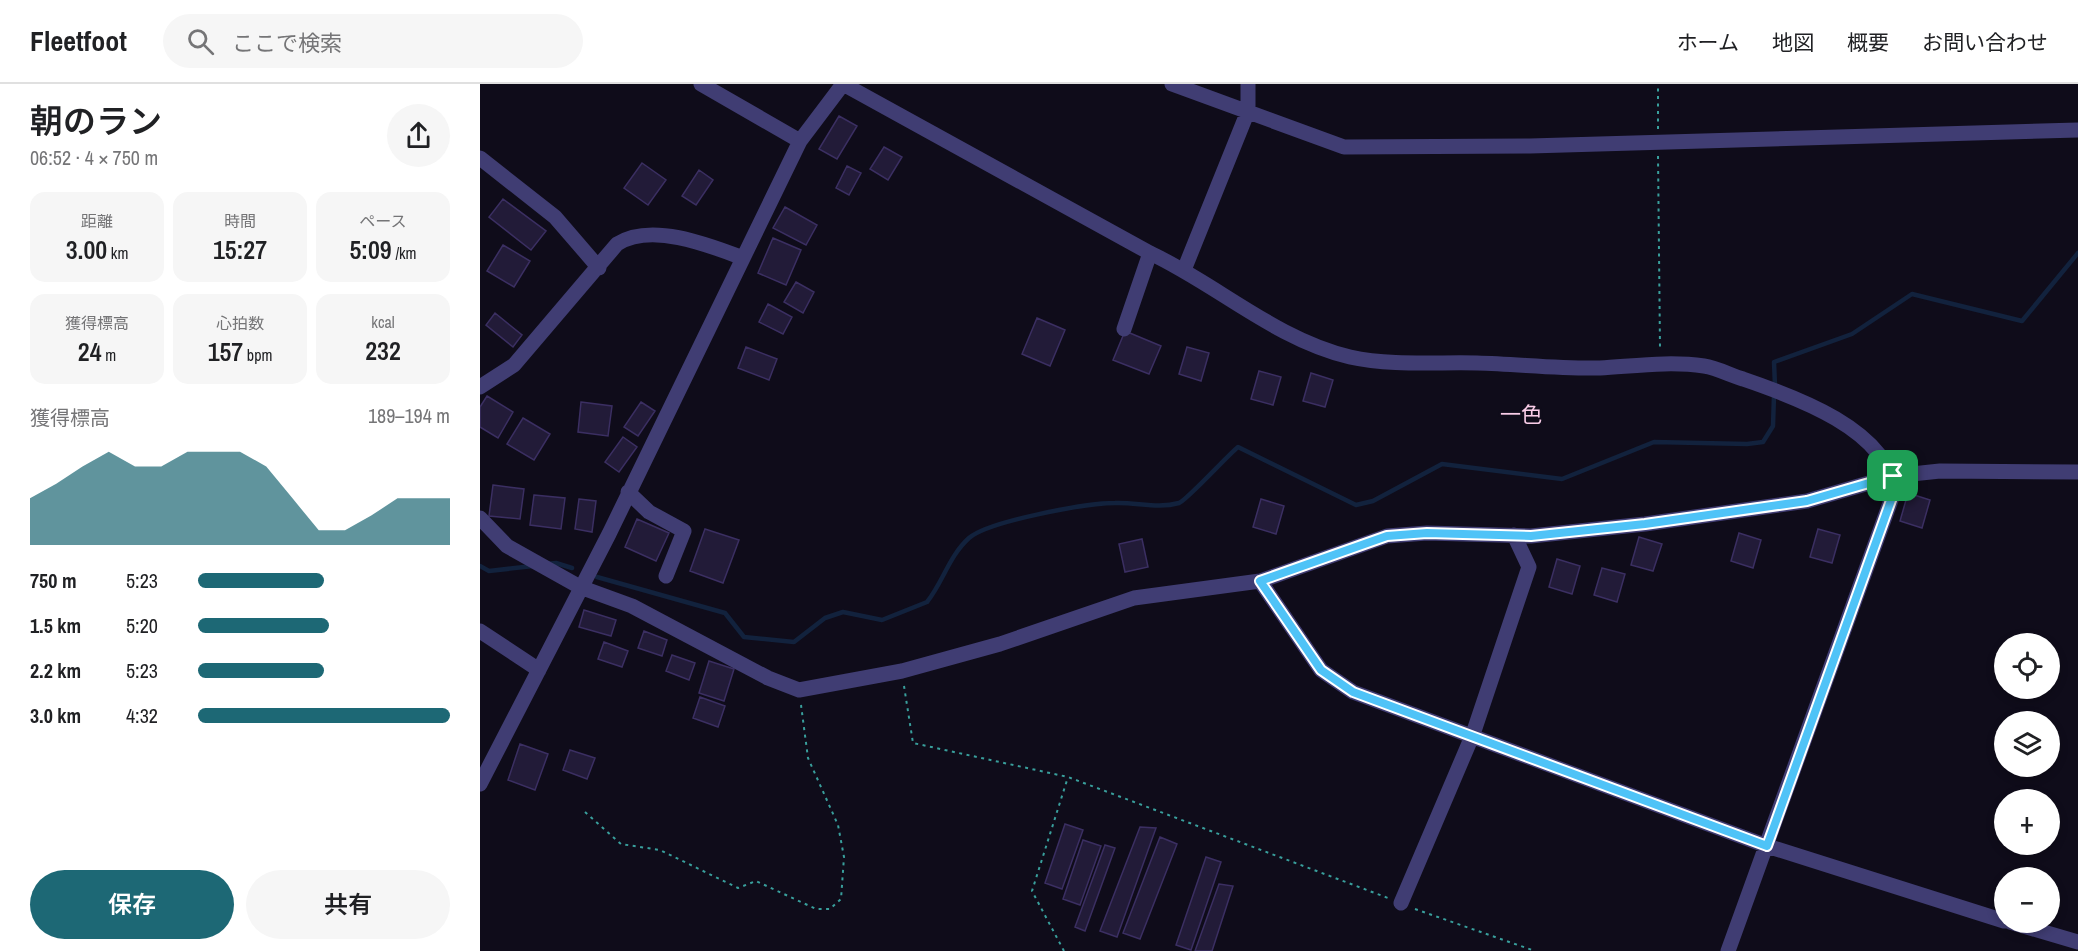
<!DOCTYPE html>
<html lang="ja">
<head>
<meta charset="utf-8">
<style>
  body { margin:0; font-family:"Archivo Narrow","Noto Sans JP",sans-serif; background:#f6f6f6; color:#202124; height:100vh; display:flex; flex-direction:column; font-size:22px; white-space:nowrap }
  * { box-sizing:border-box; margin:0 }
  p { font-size:20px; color:#757577 }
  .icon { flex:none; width:33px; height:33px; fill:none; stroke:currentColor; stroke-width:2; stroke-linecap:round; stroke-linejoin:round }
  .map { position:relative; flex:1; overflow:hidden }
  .sheet { display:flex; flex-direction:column; background:#fff; width:480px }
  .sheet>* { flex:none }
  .fabs { position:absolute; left:1514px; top:549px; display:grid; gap:12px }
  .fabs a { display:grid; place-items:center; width:66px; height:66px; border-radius:50%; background:#fff; box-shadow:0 3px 9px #0003; font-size:30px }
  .pin { position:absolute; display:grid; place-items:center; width:51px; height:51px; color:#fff; margin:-26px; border-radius:12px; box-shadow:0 3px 9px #0006 }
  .round { display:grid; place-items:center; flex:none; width:63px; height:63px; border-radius:32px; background:#f6f6f6 }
  .overview { display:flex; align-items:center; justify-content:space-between; height:102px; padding:0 30px }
  h1 { font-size:33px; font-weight:600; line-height:45px }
  .stats { display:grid; grid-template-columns:repeat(3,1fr); gap:9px; height:102px; padding:6px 30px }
  .stats div { display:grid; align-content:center; border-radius:15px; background:#f6f6f6; text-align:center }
  .stats b { font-size:26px; font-weight:600 }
  .stats small { font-size:16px; font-weight:400 }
  .stats p { font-size:16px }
  .chart { height:168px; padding:12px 30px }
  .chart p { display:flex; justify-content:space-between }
  .chart svg { width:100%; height:108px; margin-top:6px; fill:#1d6875; opacity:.7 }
  .cta { display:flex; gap:12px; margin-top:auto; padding:12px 30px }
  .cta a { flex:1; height:69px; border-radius:36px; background:#1d6875; color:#fff; font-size:24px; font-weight:600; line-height:69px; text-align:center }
  .cta a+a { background:#f6f6f6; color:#202124 }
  ul { padding:0 30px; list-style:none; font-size:20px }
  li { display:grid; grid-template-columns:96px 72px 1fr; align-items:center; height:45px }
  li i { height:15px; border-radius:8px; background:#1d6875 }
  header { display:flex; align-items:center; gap:36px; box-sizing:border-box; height:84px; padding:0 30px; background:#fff; border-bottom:2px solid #e0e0e0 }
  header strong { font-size:28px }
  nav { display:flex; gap:33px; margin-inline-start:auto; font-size:21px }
  .search { width:420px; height:54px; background:#f6f6f6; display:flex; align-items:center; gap:15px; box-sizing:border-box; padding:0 21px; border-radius:33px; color:#757577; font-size:22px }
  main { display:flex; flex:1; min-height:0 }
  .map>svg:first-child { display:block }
</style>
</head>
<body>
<header>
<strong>Fleetfoot</strong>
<div class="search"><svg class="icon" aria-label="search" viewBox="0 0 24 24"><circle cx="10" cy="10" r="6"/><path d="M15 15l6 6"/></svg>ここで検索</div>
<nav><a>ホーム</a><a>地図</a><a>概要</a><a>お問い合わせ</a></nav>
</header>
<main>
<section class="sheet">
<div class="overview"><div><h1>朝のラン</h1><p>06:52 · 4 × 750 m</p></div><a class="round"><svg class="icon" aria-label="share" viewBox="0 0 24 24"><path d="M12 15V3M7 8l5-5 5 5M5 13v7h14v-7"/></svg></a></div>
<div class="stats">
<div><p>距離</p><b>3.00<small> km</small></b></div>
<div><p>時間</p><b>15:27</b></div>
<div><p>ペース</p><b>5:09<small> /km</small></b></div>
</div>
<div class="stats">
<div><p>獲得標高</p><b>24<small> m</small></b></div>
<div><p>心拍数</p><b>157<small> bpm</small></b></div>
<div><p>kcal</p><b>232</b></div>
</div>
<div class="chart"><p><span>獲得標高</span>189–194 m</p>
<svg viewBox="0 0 160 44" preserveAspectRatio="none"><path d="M0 44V25L10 19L20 12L30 6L40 12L50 12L60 6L70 6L80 6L90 12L100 25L110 38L120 38L130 32L140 25L150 25L160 25V44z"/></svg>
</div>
<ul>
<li><b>750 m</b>5:23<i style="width:50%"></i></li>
<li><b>1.5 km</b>5:20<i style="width:52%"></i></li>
<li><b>2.2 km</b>5:23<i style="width:50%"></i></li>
<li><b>3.0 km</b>4:32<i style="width:100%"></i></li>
</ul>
<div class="cta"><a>保存</a><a>共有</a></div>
</section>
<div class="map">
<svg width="1598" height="867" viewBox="0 0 1598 867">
  <rect width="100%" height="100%" fill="#0f0c1a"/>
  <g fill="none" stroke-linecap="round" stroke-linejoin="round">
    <path stroke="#12223d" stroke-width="4.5" d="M1295,302L1294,278L1372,250L1432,210L1542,237L1598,169
      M67,480L76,479L92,484
      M0,482L9,487L53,482
      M117,493L245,529L264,553L314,558L345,534L363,528L402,536L447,518C463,498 469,472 489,454C509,437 607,419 635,419C656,418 678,425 699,419C706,417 747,372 758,363L876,421L893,417L962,380L1082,395L1174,358L1267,360L1283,358L1293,342L1294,311"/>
  </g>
  <path fill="#221b38" stroke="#3b2f62" stroke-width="1.5" d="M359,32L377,42L357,75L339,65Z
    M404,63L422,73L408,96L390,85Z
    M162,79L186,96L168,121L144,104Z
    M367,82L381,89L369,111L356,104Z
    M219,86L233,96L216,121L202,112Z
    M23,115L66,147L51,166L9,133Z
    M305,123L337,141L326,161L293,144Z
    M293,154L321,166L306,201L278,189Z
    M23,161L50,177L34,203L7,187Z
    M316,198L334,208L323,229L304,218Z
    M288,220L312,233L303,250L279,238Z
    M15,229L42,251L33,263L6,241Z
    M557,234L585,246L570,282L542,270Z
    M645,247L681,262L669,290L633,276Z
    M266,263L297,275L289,296L258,284Z
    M707,263L729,269L721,297L699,290Z
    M779,287L801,293L793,321L771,315Z
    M831,289L853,296L845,323L823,317Z
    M7,312L33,328L18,354L0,343V323Z
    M101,318L132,322L128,352L98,348Z
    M161,318L175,327L158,352L144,343Z
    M43,334L70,350L54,376L27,360Z
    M143,353L157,363L139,388L125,378Z
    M13,401L44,405L40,435L9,432Z
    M1428,409L1450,416L1442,444L1420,437Z
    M54,411L85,414L81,445L50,441Z
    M99,415L116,417L112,448L95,445Z
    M781,415L804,422L796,450L773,443Z
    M157,435L189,449L176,477L145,463Z
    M225,445L259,456L243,499L210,487Z
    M1338,445L1360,451L1352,479L1330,473Z
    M1259,449L1281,456L1273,484L1251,477Z
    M1159,453L1182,460L1173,487L1151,481Z
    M662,455L668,483L645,488L639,460Z
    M1077,475L1100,482L1092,510L1069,503Z
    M1122,484L1145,490L1137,518L1114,511Z
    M104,526L136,536L131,552L99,543Z
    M164,547L187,556L182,572L158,564Z
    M124,558L148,567L142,583L118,575Z
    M192,571L215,579L209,596L186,587Z
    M229,577L254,585L244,617L219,609Z
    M220,613L245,622L238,643L213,634Z
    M40,660L68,670L55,706L28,696Z
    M90,666L115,674L107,695L83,686Z
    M585,740L603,746L582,805L565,799Z
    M660,743L676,744L637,853L620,847Z
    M680,753L697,760L660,855L643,849Z
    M603,756L621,762L600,821L583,815Z
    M625,761L635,764L605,847L595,843Z
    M726,773L741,778L711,866L696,861Z
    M739,800L753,802L732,867H715Z"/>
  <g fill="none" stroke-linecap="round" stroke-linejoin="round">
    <path stroke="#399f9c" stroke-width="2" stroke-dasharray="3 4.5" stroke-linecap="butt" d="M1178,45V0
      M1178,72L1180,264
      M424,602L433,659L588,693L908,814
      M105,728L141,760L180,766L258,804L276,797L336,825H350L361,815L364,773L358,741L328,674L321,621
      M935,825L1055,867
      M584,867L552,807L588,693"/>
    <path stroke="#403d73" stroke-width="15" d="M221,0L320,57
      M363,0L670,169C738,201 795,255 870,273C911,282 956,278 997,279C1038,280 1079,285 1120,284C1155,282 1189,277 1224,282C1237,284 1250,291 1263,295C1313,312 1410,346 1414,408L1248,867
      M692,0L864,63L1050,62L1598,46
      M0,74L75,133L119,184
      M704,186L768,27V0
      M644,245L670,169
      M0,303L34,281L137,160C171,138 229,161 263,174
      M148,408L169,428L204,447L186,492
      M0,434L27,462L100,503L152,522L288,594L319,606L422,587L520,560L654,514L780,497L907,452L947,449L1051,452L1165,440L1327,417L1413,392L1460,387L1598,388
      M780,497L841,586L873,608L1287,762L1524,837
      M0,547L59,586
      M0,700L129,450L320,57L363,0
      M921,819L993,650L1049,483L1034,451
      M1530,838L1598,858"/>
  </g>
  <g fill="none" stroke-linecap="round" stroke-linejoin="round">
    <g stroke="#fff" stroke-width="12">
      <path id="route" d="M1413,392L1414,408L1287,762L873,608L841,586L780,497L907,452L947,449L1051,452L1165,440L1327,417Z"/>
    </g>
    <use href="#route" stroke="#4fc3f7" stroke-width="8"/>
  </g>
  <g text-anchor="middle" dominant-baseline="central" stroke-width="5" stroke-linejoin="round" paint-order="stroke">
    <g font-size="21" fill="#f9cde8" stroke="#0f0c1a">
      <text x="1041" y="330">一色</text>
    </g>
  </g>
</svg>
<div class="fabs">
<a><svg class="icon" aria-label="locate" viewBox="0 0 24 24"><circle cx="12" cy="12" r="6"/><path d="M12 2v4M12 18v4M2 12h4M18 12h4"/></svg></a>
<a><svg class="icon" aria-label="layers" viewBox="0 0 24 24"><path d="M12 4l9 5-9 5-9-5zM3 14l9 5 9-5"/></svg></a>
<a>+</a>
<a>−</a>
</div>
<div class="pin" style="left:1413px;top:392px;background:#1e9e55"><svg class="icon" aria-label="arrive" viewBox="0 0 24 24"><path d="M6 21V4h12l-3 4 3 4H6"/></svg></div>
</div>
</main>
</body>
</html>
